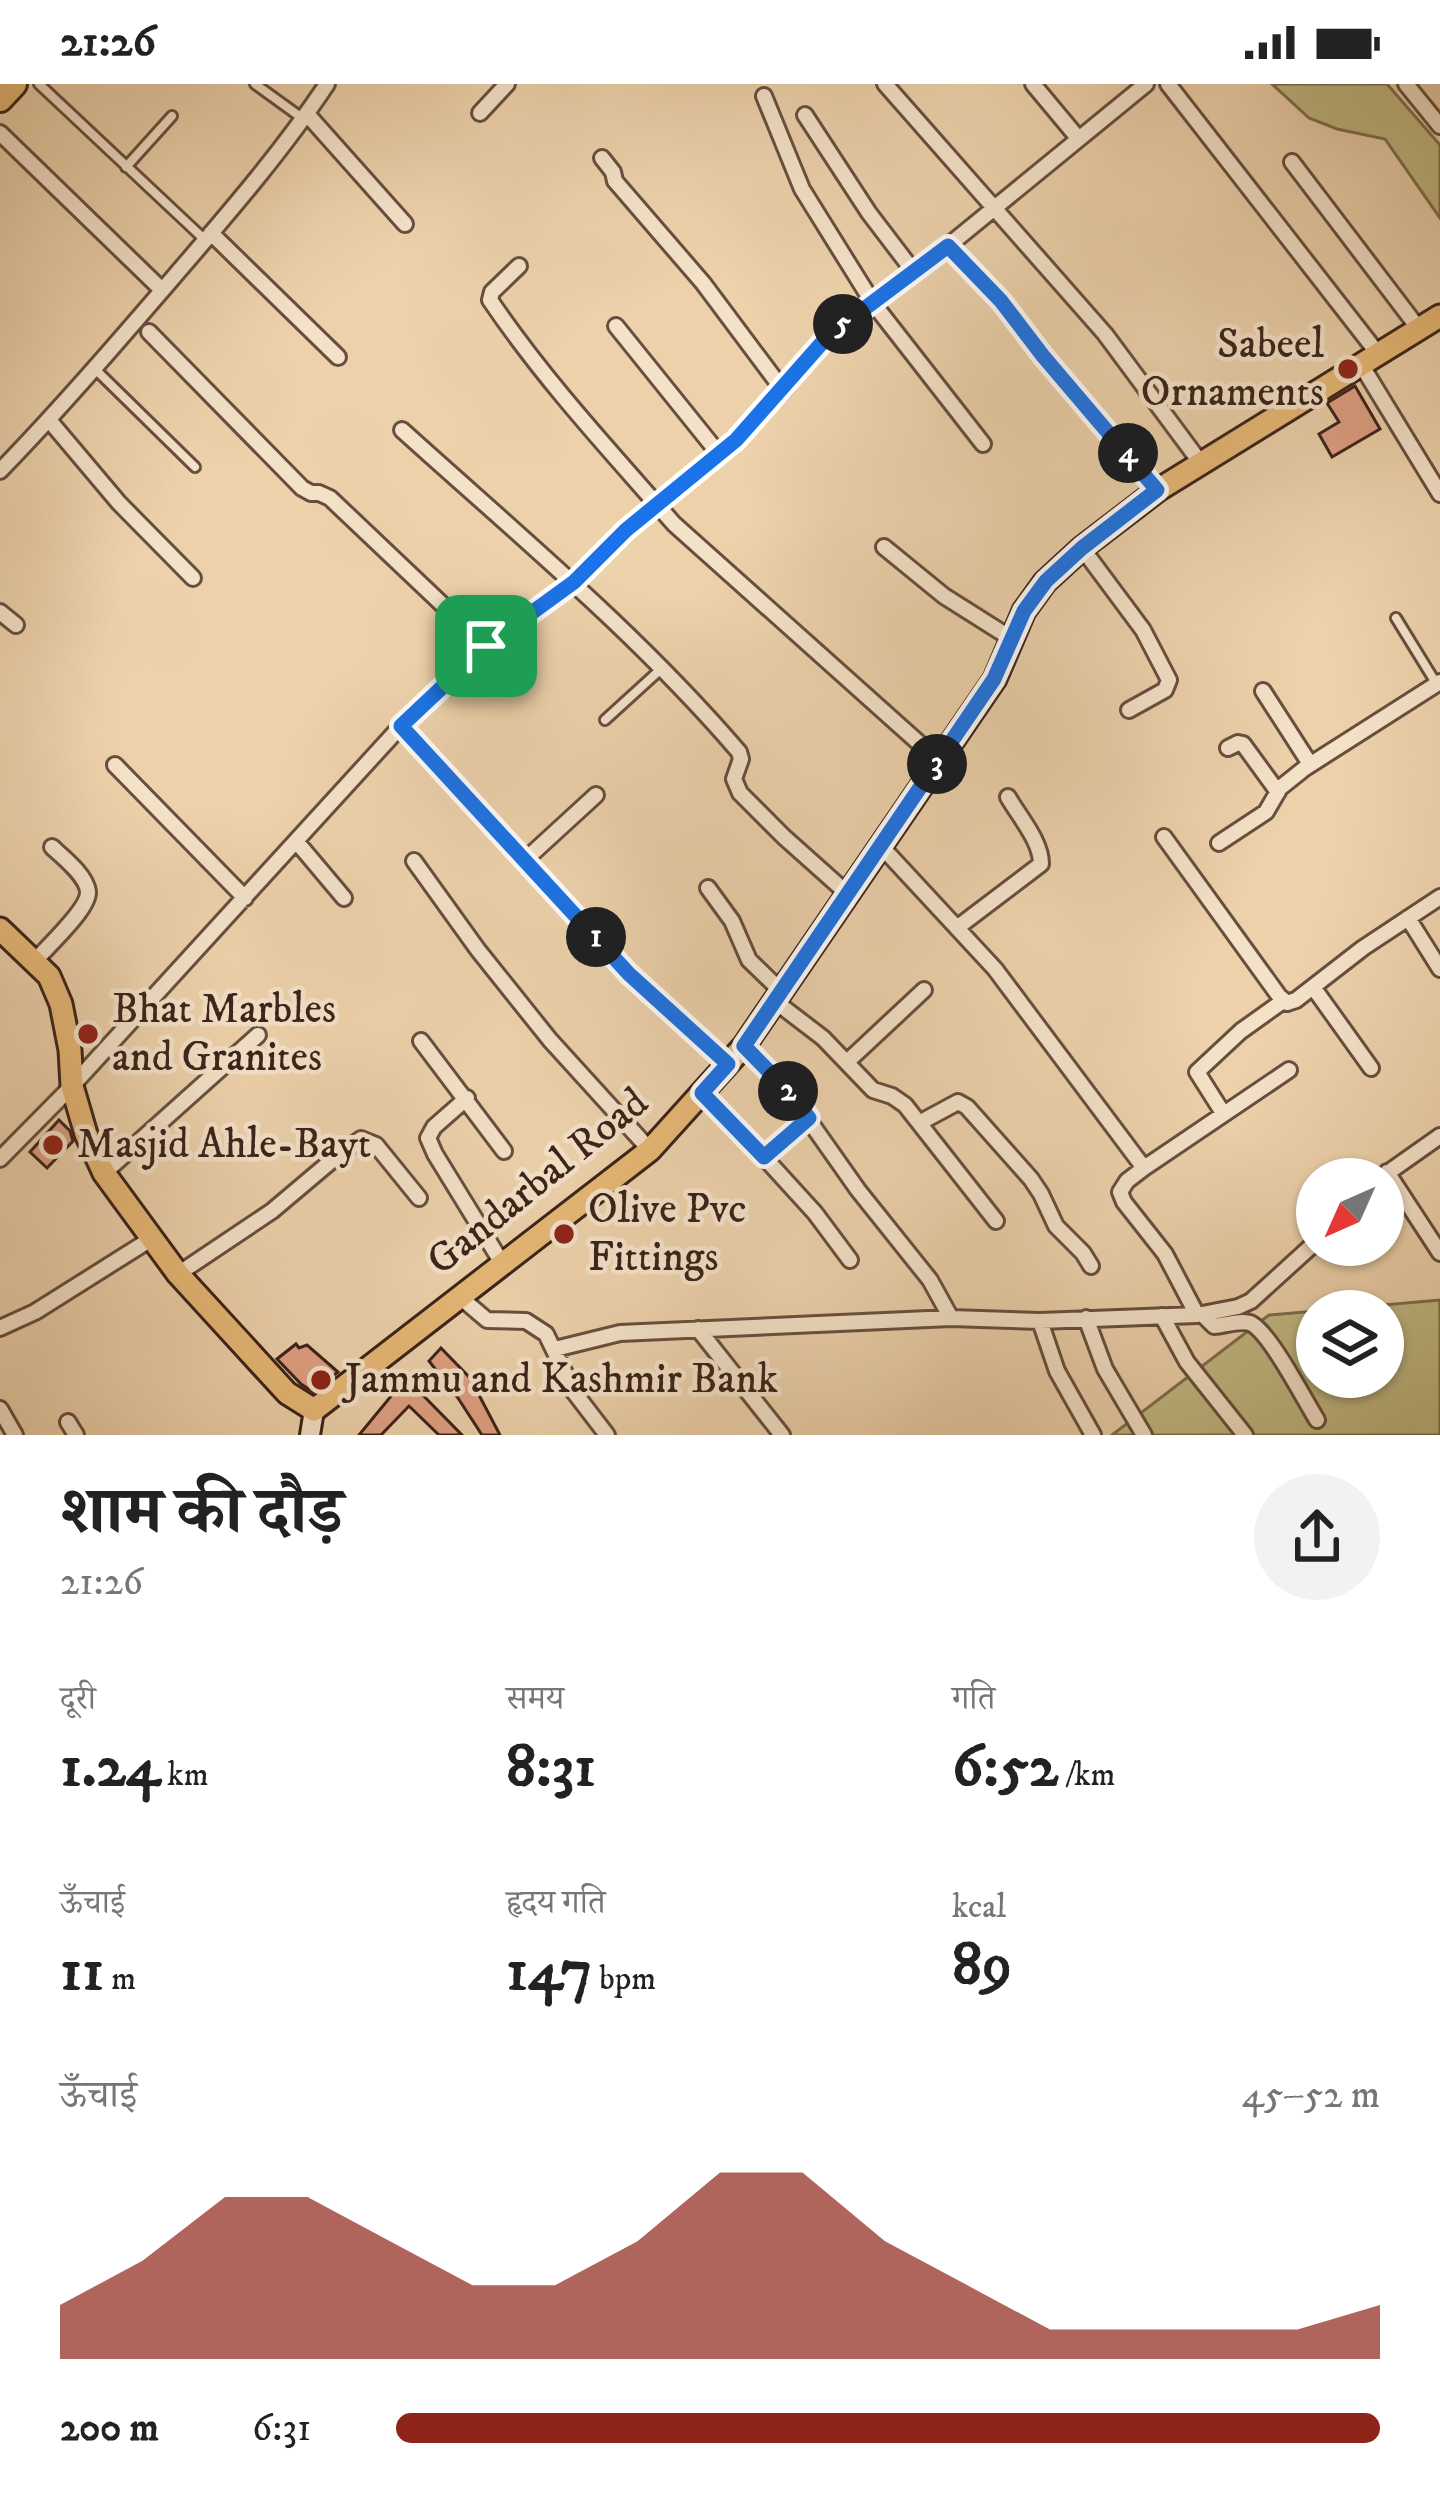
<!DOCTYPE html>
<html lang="hi">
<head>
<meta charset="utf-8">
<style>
  body { margin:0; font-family:"IM FELL DW Pica","Noto Serif Devanagari",serif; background:#f2f2f2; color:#222; height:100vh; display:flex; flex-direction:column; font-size:45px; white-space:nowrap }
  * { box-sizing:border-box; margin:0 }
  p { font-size:39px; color:#767676 }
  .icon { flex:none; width:66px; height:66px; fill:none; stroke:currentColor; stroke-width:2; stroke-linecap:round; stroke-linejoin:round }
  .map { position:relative; height:1351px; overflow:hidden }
  .sheet { display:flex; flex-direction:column; background:#fff; flex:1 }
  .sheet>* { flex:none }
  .needle { width:78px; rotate:225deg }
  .fabs { position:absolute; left:1296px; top:1074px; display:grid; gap:24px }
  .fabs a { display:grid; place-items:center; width:108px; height:108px; border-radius:50%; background:#fff; box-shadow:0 3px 9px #0004; font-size:60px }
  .pin { position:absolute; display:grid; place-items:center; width:102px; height:102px; color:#fff; margin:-51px; border-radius:24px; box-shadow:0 6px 18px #0006 }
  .km { position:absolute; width:60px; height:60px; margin:-30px; border-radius:50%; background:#222; color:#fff; font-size:33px; line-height:60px; text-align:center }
  .round { display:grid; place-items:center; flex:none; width:126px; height:126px; border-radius:63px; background:#f2f2f2 }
  .overview { display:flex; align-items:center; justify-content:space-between; height:204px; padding:0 60px }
  h1 { font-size:66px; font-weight:700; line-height:90px }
  .figures { display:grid; grid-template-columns:repeat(3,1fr); gap:18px; height:204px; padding:12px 60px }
  .figures div { display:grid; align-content:center }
  .figures b { font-size:60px; font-weight:700 }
  .figures small { font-size:33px; font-weight:400 }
  .figures p { font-size:33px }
  .chart { height:336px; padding:24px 60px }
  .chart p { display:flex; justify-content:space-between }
  .chart svg { width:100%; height:216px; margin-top:12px; fill:#8f2418; opacity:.7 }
  ul { padding:0 60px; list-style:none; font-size:39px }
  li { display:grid; grid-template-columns:192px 144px 1fr; align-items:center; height:90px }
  li i { height:30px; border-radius:15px; background:#8f2418 }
  .status { display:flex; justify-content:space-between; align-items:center; height:84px; padding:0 60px; background:#fff; direction:ltr }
  .status svg { height:33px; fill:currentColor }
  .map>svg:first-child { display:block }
</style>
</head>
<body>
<div class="status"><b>21:26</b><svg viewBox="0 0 49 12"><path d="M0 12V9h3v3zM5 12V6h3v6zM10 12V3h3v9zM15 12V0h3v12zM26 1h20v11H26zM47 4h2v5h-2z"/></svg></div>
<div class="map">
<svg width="1440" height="1351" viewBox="0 0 1440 1351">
  <rect width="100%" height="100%" fill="#ecd1ab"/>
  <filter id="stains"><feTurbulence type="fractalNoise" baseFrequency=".00167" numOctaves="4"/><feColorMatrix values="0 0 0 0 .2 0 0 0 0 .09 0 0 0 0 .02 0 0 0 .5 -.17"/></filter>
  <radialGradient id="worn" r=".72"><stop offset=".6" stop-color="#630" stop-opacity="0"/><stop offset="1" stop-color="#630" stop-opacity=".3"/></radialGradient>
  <path fill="#c0b983" stroke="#7e6e4e" stroke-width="3" fill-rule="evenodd" d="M1272,0H1387L1440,61V134L1385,55L1337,45L1309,34Z
    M1440,1216V1351H1112L1269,1231ZM1317,1227H1383V1293H1317Z"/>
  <path fill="#dfa083" stroke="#3b231a" stroke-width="3" d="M1355,302L1380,345L1332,373L1319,350L1339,338L1327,319Z
    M59,1036L70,1047L73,1057L47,1084L30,1068Z
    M296,1260L299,1264L307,1261L338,1288L313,1308L301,1300L277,1275Z
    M441,1264L470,1294L500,1351H482L458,1314L429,1277Z
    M406,1294L462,1351H439L409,1322L381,1351H359Z"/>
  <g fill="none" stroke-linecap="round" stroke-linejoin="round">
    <g stroke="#674e3e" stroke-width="14">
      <path id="lane" d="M39,0L204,155
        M255,0L302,34
        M126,83L172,32
        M94,284L195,383
        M1396,534L1436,599
        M605,636L661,585"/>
    </g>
    <g stroke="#674e3e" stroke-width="20">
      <path id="street" d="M885,0L1105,250L1200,378
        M1033,0L1078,54
        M1168,0L1379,271
        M1406,0L1440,42
        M764,12L802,105L873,219L983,360
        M480,29L507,0
        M307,30L405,140
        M805,31L869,129L914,188
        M0,49L162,206
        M602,74L613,88L615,97L703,199L783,306
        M1292,78L1419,245
        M211,149L338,273
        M948,162L1001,217L1043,272L1158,406
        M519,182L492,208L490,216C544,296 611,368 674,440L939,677
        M616,242L719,370
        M149,248L302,404L311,409H319L330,414L486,562
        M1362,282L1440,410
        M49,336L119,419L193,494
        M402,346C517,450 638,550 739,668L741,675L734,695L740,709L784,753L849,811
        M0,387C60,325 116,260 172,195C226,132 281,69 327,0
        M884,463L944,512L1012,555
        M1082,464L1143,546L1169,596L1165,606L1129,626
        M0,528L16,541
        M1263,607L1310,680
        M401,642L629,890L727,980
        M1228,664L1238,659L1243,660L1278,708
        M115,681L245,814
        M1164,753L1279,912L1287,919L1296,916L1363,864L1440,813
        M296,757L344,814
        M1219,759L1266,728L1280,704L1305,684L1440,598
        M881,762L995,885L1144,1084
        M414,777L478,866L550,956L650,1066
        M524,777L596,711
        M708,804L732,837L749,876L782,908
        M1408,834L1440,885
        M958,843L1041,780C1041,757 1020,734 1008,713
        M34,878C46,864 89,825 88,808C87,792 63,773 52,763
        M1313,903L1371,984
        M776,918L823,954L873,1006L892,1012L905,1021L996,1137
        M421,957L504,1067
        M744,962L789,1008L858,1106L930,1196L951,1234
        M847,978L924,906
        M702,1009L764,1073L809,1034
        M467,1014L434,1043L428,1054L435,1070L502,1179
        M1223,1029L1197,988L1241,947L1283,917
        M921,1038L958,1018L967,1023L1031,1095L1041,1110L1056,1142L1083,1169L1091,1182
        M764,1073L815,1129L850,1176
        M0,1075L72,1002L401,642L486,562L573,498L626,446L736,356L783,306L828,252L948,162L1146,0
        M1387,1088L1440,1169
        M104,1089L258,951
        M1379,1095L1440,1052
        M178,1190L272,1127L336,1073L361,1055L376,1061L419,1114
        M460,1213L487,1236L526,1237L546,1250L574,1308L607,1351
        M1202,1230L1214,1242C1225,1241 1243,1235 1252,1240C1271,1251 1304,1315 1317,1336
        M1197,1231L1165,1170L1124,1118L1120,1108L1127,1097L1144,1084L1289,986
        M1162,1232L1187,1278L1245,1351
        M1086,1234L1105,1285L1144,1351
        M1040,1237L1057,1287L1093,1351
        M0,1244L35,1228L151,1155
        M698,1245L782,1351
        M555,1265L620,1249L951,1234L1040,1237L1197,1231L1238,1223L1251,1217L1317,1157
        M0,1325L15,1351
        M68,1338L76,1351"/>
    </g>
    <g stroke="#3b231a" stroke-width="24">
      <path id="secondary" d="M310,1351L314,1326"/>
    </g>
    <g stroke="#3b231a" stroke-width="27">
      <path id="primary" d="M0,845L49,892L61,920L70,966L72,1002L86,1050L104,1089L178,1190L287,1309L314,1326L650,1066L744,962L995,595L1024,527L1045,498L1082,464L1158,406L1440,232"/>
    </g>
    <g stroke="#3b231a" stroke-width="30">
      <path id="highway" d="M0,15L14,0"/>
    </g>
    <use href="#lane" stroke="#f3e1c8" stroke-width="8"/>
    <use href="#street" stroke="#f3e1c8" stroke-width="14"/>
    <use href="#secondary" stroke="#f3e1c8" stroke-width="18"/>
    <use href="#primary" stroke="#e6b876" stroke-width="21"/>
    <use href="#highway" stroke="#e6b876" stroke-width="24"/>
  </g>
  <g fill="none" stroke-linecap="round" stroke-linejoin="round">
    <g stroke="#fff" stroke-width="24">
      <path id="route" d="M948,162L1001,217L1043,272L1157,406L1082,464L1046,497L1024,527L994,595L744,962L789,1008L809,1034L764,1073L702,1009L728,980L629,890L401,642L486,562L574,498L626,446L736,356L828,252Z"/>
    </g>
    <use href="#route" stroke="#1a73e8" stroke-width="15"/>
  </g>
  <g fill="#8f2418" stroke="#f3e1c8" stroke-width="4.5">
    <circle cx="1348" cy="285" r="12"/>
    <circle cx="88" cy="950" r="12"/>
    <circle cx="53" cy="1061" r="12"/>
    <circle cx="564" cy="1150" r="12"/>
    <circle cx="321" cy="1296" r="12"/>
  </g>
  <g text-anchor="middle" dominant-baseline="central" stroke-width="9" stroke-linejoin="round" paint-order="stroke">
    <g font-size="42" fill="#3b231a" stroke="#f3e1c8" text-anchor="start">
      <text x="1324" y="261" text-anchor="end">Sabeel<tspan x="1324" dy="48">Ornaments</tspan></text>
      <text x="112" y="926">Bhat Marbles<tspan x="112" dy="48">and Granites</tspan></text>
      <text x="77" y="1061">Masjid Ahle-Bayt</text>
      <text x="588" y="1126">Olive Pvc<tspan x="588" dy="48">Fittings</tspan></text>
      <text x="345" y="1296">Jammu and Kashmir Bank</text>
    </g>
    <g font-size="42" fill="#3b231a" stroke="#f3e1c8">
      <text transform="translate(538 1098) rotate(-39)">Gandarbal Road</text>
    </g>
  </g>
  <rect width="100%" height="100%" filter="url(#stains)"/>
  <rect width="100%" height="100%" fill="url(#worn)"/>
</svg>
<div class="fabs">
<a><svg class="needle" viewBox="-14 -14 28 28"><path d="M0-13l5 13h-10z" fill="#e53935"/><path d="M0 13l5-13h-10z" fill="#767676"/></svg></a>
<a><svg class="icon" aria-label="layers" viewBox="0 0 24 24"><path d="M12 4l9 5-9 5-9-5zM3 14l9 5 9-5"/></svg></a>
</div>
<div class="pin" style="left:486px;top:562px;background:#1e9e55"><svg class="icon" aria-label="arrive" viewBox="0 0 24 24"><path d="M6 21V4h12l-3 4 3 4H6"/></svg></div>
<b class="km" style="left:596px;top:853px">1</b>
<b class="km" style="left:788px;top:1007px">2</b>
<b class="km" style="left:937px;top:680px">3</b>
<b class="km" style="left:1128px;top:369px">4</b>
<b class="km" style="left:843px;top:240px">5</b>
</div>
<section class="sheet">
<div class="overview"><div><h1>शाम की दौड़</h1><p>21:26</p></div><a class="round"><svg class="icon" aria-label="share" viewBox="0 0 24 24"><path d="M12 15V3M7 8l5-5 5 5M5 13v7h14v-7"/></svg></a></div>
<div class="figures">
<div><p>दूरी</p><b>1.24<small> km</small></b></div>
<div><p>समय</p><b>8:31</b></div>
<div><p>गति</p><b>6:52<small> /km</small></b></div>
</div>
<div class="figures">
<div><p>ऊँचाई</p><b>11<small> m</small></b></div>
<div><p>हृदय गति</p><b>147<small> bpm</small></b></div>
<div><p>kcal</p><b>89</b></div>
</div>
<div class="chart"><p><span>ऊँचाई</span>45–52 m</p>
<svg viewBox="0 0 160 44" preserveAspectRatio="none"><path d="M0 44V33L10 24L20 11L30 11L40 20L50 29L60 29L70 20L80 6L90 6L100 20L110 29L120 38L130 38L140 38L150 38L160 33V44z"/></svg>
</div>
<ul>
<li><b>200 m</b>6:31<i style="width:100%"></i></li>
</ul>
</section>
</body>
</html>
